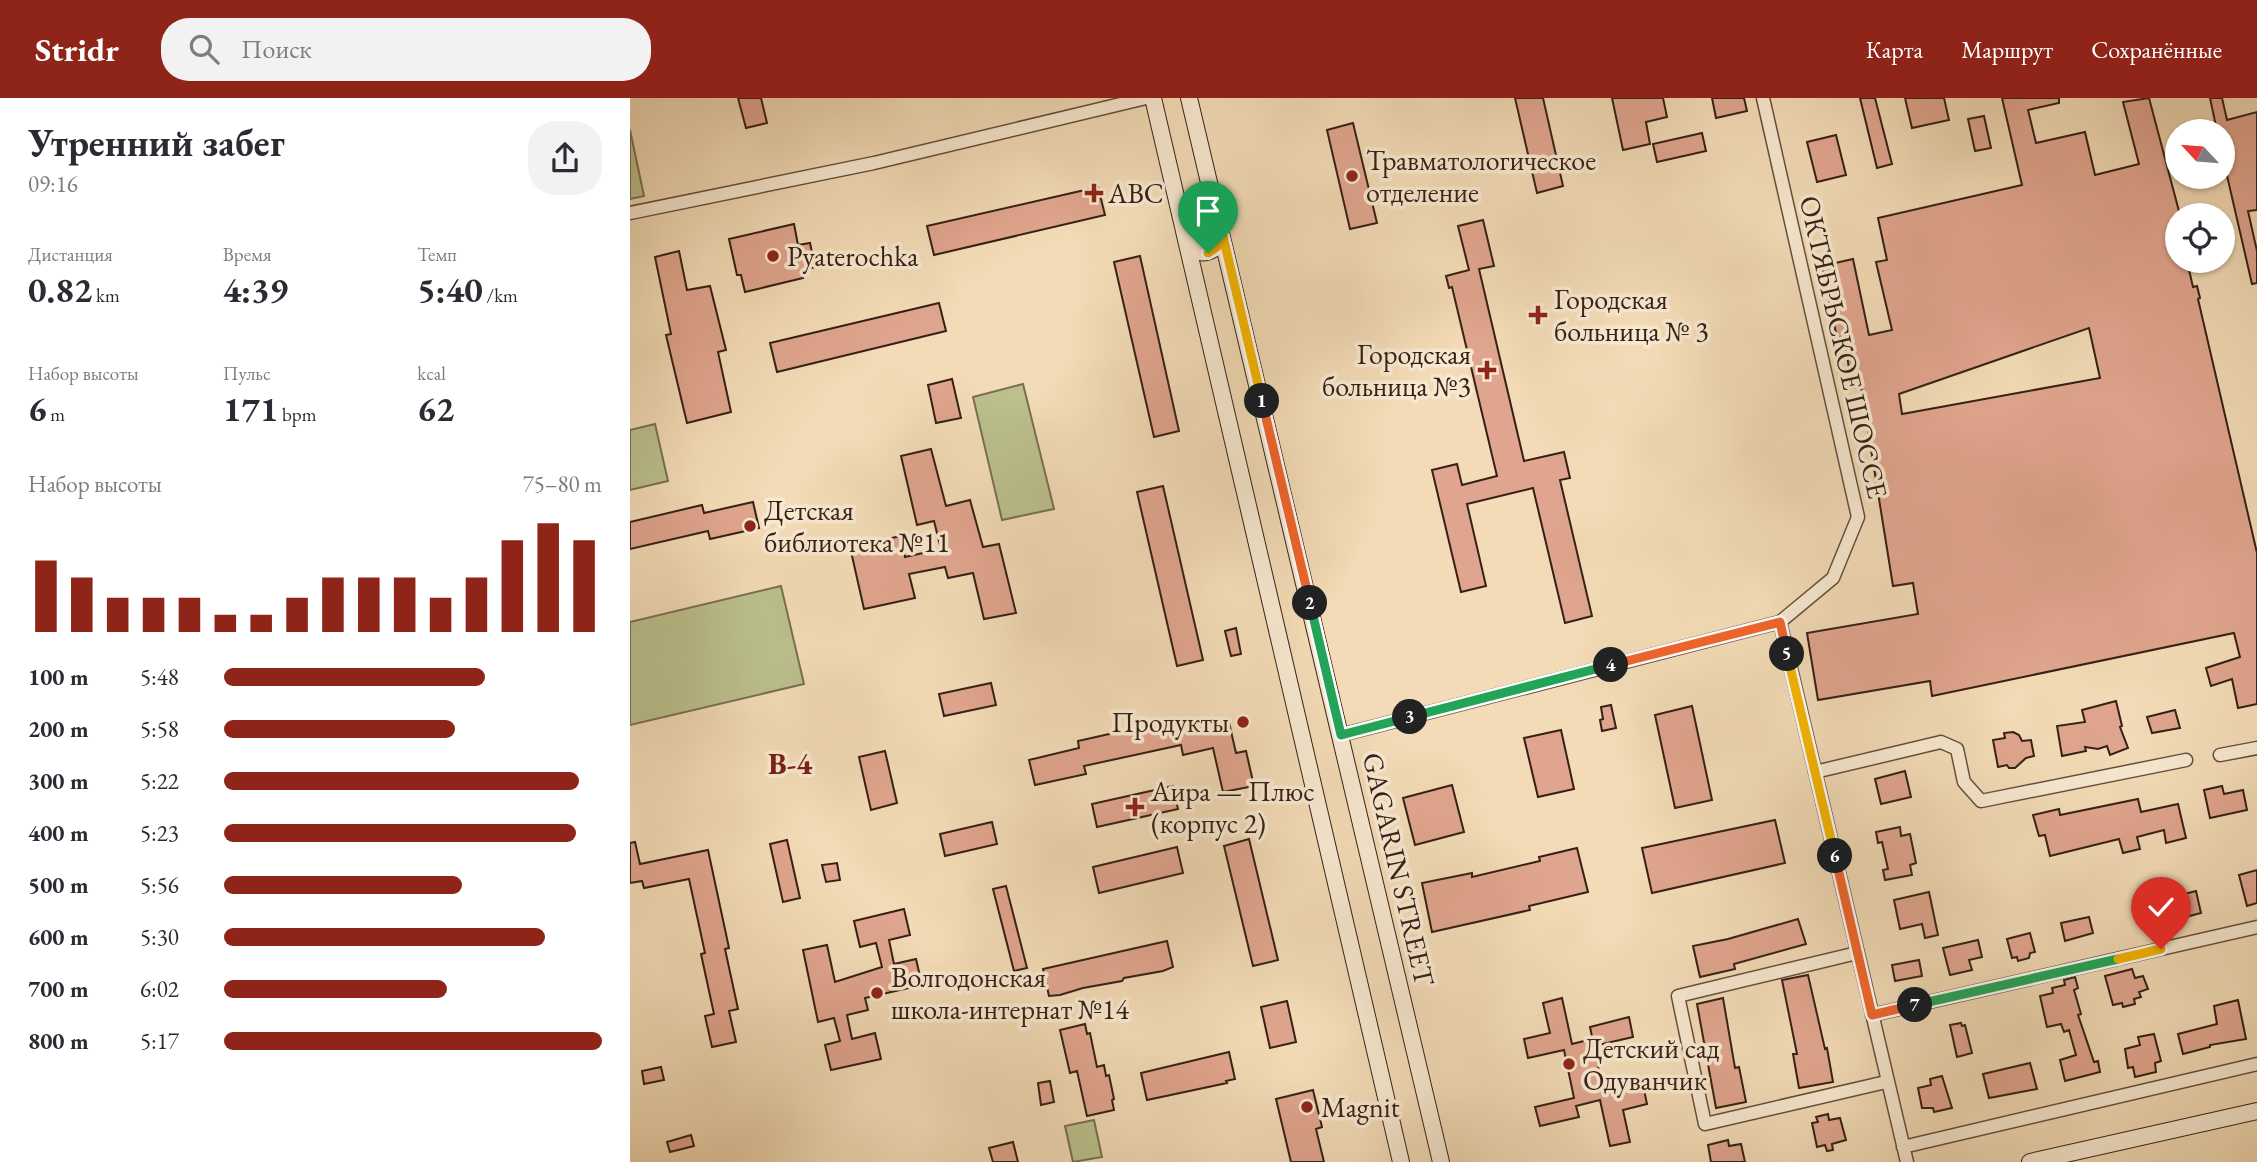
<!DOCTYPE html>
<html lang="ru">
<head>
<meta charset="utf-8">
<style>
  body { margin:0; font-family:"EB Garamond",serif; background:#f2f2f3; color:#2b2b33; height:100vh; display:flex; flex-direction:column; font-size:26px; white-space:nowrap }
  * { box-sizing:border-box; margin:0 }
  p { font-size:23px; color:#7c7c81 }
  .icon { flex:none; width:38px; height:38px; fill:none; stroke:currentColor; stroke-width:2; stroke-linecap:round; stroke-linejoin:round }
  .map { position:relative; flex:1; overflow:hidden }
  .side { display:flex; flex-direction:column; background:#fff; width:630px }
  .side>* { flex:none }
  .needle { width:46px; rotate:296deg }
  .controls { position:absolute; left:1535px; top:21px; display:grid; gap:14px }
  .controls a { display:grid; place-items:center; width:70px; height:70px; border-radius:50%; background:#fff; box-shadow:0 2px 5px #0004; font-size:35px }
  .pin { position:absolute; display:grid; place-items:center; width:60px; height:60px; color:#fff; margin:-72px -30px; border-radius:50% 50% 50% 0; rotate:-45deg; box-shadow:0 0 7px #0007 }
  .pin .icon { rotate:45deg }
  .km { position:absolute; width:35px; height:35px; margin:-18px; border-radius:50%; background:#222; color:#fff; font-size:19px; line-height:35px; text-align:center }
  .round { display:grid; place-items:center; flex:none; width:74px; height:74px; border-radius:28px; background:#f2f2f3 }
  .head { display:flex; align-items:center; justify-content:space-between; height:119px; padding:0 28px }
  h1 { font-size:38px; font-weight:700; line-height:52px }
  .figures { display:grid; grid-template-columns:repeat(3,1fr); gap:10px; height:119px; padding:7px 28px }
  .figures div { display:grid; align-content:center }
  .figures b { font-size:35px; font-weight:700 }
  .figures small { font-size:19px; font-weight:400 }
  .figures p { font-size:19px }
  .chart { height:196px; padding:14px 28px }
  .chart p { display:flex; justify-content:space-between }
  .chart svg { width:100%; height:126px; margin-top:7px; stroke:#8f2418; stroke-width:6 }
  ul { padding:0 28px; list-style:none; font-size:23px }
  li { display:grid; grid-template-columns:112px 84px 1fr; align-items:center; height:52px }
  li i { height:18px; border-radius:9px; background:#8f2418 }
  header { display:flex; align-items:center; gap:42px; box-sizing:border-box; height:98px; padding:0 35px; background:#8f2418; color:#fff }
  header strong { font-size:33px }
  nav { display:flex; gap:38px; margin-inline-start:auto; font-size:24px }
  .search { width:490px; height:63px; background:#f2f2f3; display:flex; align-items:center; gap:18px; box-sizing:border-box; padding:0 24px; border-radius:28px; color:#7c7c81; font-size:26px }
  main { display:flex; flex:1; min-height:0 }
  .map>svg:first-child { display:block }
</style>
</head>
<body>
<header>
<strong>Stridr</strong>
<div class="search"><svg class="icon" aria-label="search" viewBox="0 0 24 24"><circle cx="10" cy="10" r="6"/><path d="M15 15l6 6"/></svg>Поиск</div>
<nav><a>Карта</a><a>Маршрут</a><a>Сохранённые</a></nav>
</header>
<main>
<section class="side">
<div class="head"><div><h1>Утренний забег</h1><p>09:16</p></div><a class="round"><svg class="icon" aria-label="share" viewBox="0 0 24 24"><path d="M12 15V3M7 8l5-5 5 5M5 13v7h14v-7"/></svg></a></div>
<div class="figures">
<div><p>Дистанция</p><b>0.82<small> km</small></b></div>
<div><p>Время</p><b>4:39</b></div>
<div><p>Темп</p><b>5:40<small> /km</small></b></div>
</div>
<div class="figures">
<div><p>Набор высоты</p><b>6<small> m</small></b></div>
<div><p>Пульс</p><b>171<small> bpm</small></b></div>
<div><p>kcal</p><b>62</b></div>
</div>
<div class="chart"><p><span>Набор высоты</span>75–80 m</p>
<svg viewBox="0 0 160 44" preserveAspectRatio="none"><path d="M5 44V19M15 44V25M25 44V32M35 44V32M45 44V32M55 44V38M65 44V38M75 44V32M85 44V25M95 44V25M105 44V25M115 44V32M125 44V25M135 44V12M145 44V6M155 44V12"/></svg>
</div>
<ul>
<li><b>100 m</b>5:48<i style="width:69%"></i></li>
<li><b>200 m</b>5:58<i style="width:61%"></i></li>
<li><b>300 m</b>5:22<i style="width:94%"></i></li>
<li><b>400 m</b>5:23<i style="width:93%"></i></li>
<li><b>500 m</b>5:56<i style="width:63%"></i></li>
<li><b>600 m</b>5:30<i style="width:85%"></i></li>
<li><b>700 m</b>6:02<i style="width:59%"></i></li>
<li><b>800 m</b>5:17<i style="width:100%"></i></li>
</ul>
</section>
<div class="map">
<svg width="1627" height="1064" viewBox="0 0 1627 1064">
  <rect width="100%" height="100%" fill="#f2dbb6"/>
  <filter id="stains"><feTurbulence type="fractalNoise" baseFrequency=".00286" numOctaves="4"/><feColorMatrix values="0 0 0 0 .2 0 0 0 0 .09 0 0 0 0 .02 0 0 0 .5 -.17"/></filter>
  <radialGradient id="worn" r=".72"><stop offset=".6" stop-color="#630" stop-opacity="0"/><stop offset="1" stop-color="#630" stop-opacity=".3"/></radialGradient>
  <path fill="#bbc08d" stroke="#787052" stroke-width="2" d="M0,32L14,98L0,101Z
    M393,286L424,411L372,422L343,299Z
    M25,326L38,383L0,392V332Z
    M151,488L174,586L0,627V524Z
    M464,1022L472,1059L443,1064L435,1028Z"/>
  <path fill="#e0a58e" stroke="#362016" stroke-width="2" fill-rule="evenodd" d="M108,0H131L137,25L116,30Z
    M885,0H913L933,88L907,95Z
    M982,0H1033L1037,19L1016,24L1020,46L993,52Z
    M1082,0H1114L1117,13L1086,20Z
    M1230,0H1245L1262,66L1247,70Z
    M1275,0H1314L1319,22L1282,30Z
    M1372,0H1429V5L1398,12L1406,45L1455,34L1465,77L1509,66L1493,4L1519,0L1550,117H1547V163H1557L1563,189L1567,188L1570,200L1568,201L1627,455V606L1608,610L1602,581L1581,588L1576,570L1610,559L1604,535L1302,598L1300,583L1188,602L1177,535L1288,516L1283,485L1263,488L1231,289L1222,290L1214,238L1207,240L1192,168L1223,161L1239,237L1262,232L1246,164L1257,162L1248,120L1392,87ZM1459,230L1470,280L1272,316L1269,296Z
    M1580,0H1592L1597,22L1627,14V112L1618,113L1627,153V185L1622,186L1592,56V33H1587Z
    M1354,18L1361,50L1345,53L1338,21Z
    M723,25L747,125L720,131L697,32Z
    M1072,35L1076,53L1027,64L1023,46Z
    M1206,37L1216,77L1187,84L1177,44Z
    M468,89L475,117L304,157L297,128Z
    M853,122L864,168L849,171L894,363L934,354L940,380L930,382L962,518L935,525L903,390L837,406L856,488L831,494L802,372L827,366L832,387L867,378L822,189L819,190L816,178L839,172L828,128Z
    M164,126L168,147L180,145L185,169L171,173L173,180L115,194L111,177H107L99,141Z
    M49,153L57,192L80,188L96,252L88,254L101,314L57,325L36,237L41,236L25,159Z
    M510,158L549,333L524,339L484,164Z
    M309,205L316,233L147,274L140,245Z
    M322,281L331,320L306,325L298,287Z
    M301,351L316,408L340,402L353,449L369,446L386,515L354,521L343,475L318,480L315,469L279,476L285,500L234,511L220,449L271,438L275,459L311,451L304,423L287,427L271,358Z
    M533,388L573,562L547,568L507,394Z
    M123,404L129,430L80,441L78,433L0,451V424L72,407L74,415Z
    M606,530L611,556L601,558L595,533Z
    M361,585L366,607L314,618L309,596Z
    M1486,603L1492,628L1490,629L1498,650L1480,657L1477,648L1468,651L1455,649L1456,653L1432,658L1427,628L1455,624L1452,612Z
    M981,607L986,630L972,633L970,622L973,621L971,609Z
    M1062,608L1082,702L1045,710L1025,617Z
    M1545,612L1550,630L1522,635L1517,619Z
    M598,620L606,655L616,653L624,688L593,694L583,650L553,657L551,647L454,668L456,676L405,687L399,662L449,650L448,643L546,621L548,631Z
    M931,632L944,691L908,699L894,640Z
    M1383,634L1389,637L1392,643L1401,642L1404,658L1396,660L1385,670H1379L1377,667L1368,669L1363,642L1375,640L1374,635Z
    M255,653L267,705L241,712L229,659Z
    M1275,673L1281,699L1251,706L1245,681Z
    M822,687L834,734L785,747L773,700Z
    M543,688L548,711L467,729L462,706Z
    M1592,688L1594,696L1613,692L1617,712L1580,720L1574,692Z
    M1508,701L1511,714L1548,706L1556,740L1536,745L1534,732L1507,739L1510,751L1493,755L1489,741L1420,758L1415,737L1409,738L1403,717L1429,711L1430,717Z
    M1145,722L1155,765L1022,795L1012,750Z
    M362,724L367,746L315,758L310,736Z
    M1270,729L1271,738L1280,736L1286,765L1280,767L1282,777L1255,782L1253,772L1258,771L1252,744L1248,745L1246,734Z
    M619,741L648,862L623,868L594,748Z
    M157,742L170,800L153,804L140,746Z
    M5,744L10,766L78,752L99,850L95,851L108,911L99,913L106,944L82,949L75,918L84,916L71,856L75,855L59,781L14,790L12,783L0,785V745Z
    M547,749L553,775L469,795L463,769Z
    M947,750L958,794L899,808L900,812L802,834L792,785L842,775V779L910,763L909,759Z
    M207,765L210,782L196,784L192,767Z
    M1627,772V805L1617,808L1609,777Z
    M376,788L397,870L384,873L363,791Z
    M1566,793L1571,815L1544,822L1539,800Z
    M1299,794L1308,837L1295,840L1292,826L1270,831L1264,802Z
    M274,811L280,837L259,842L264,866L286,861L292,887L235,900L238,912L217,917L222,941L245,935L251,961L201,972L195,947L210,943L204,920L188,924L173,852L197,847L205,884L252,869L246,845L230,849L224,823Z
    M1459,819L1463,835L1435,843L1431,825Z
    M1168,821L1176,846L1104,866L1105,871L1070,879L1063,848L1098,841Z
    M1400,835L1405,854L1400,855L1399,860L1388,863L1387,859L1382,860L1377,841Z
    M1348,842L1352,859L1339,862L1342,872L1320,877L1313,850Z
    M537,843L543,869L533,873L494,880L492,883L453,890L430,897L419,898L413,871Z
    M1289,862L1292,878L1265,883L1262,867Z
    M1502,871L1505,880L1513,878L1518,891L1509,894L1511,899L1504,901L1505,906L1493,909L1492,905L1483,907L1475,878Z
    M1178,877L1195,951L1197,950L1203,984L1169,990L1163,956H1167L1152,882Z
    M1445,879L1448,890L1444,892L1451,916L1448,917L1464,964L1468,963L1470,974L1435,983L1430,962L1446,957L1439,932L1434,934L1431,926L1417,929L1410,898L1423,895L1422,890L1435,887L1434,882Z
    M932,900L942,946L962,941L974,995L1013,987L1017,1006L993,1012L1000,1044L980,1048L970,1002L946,1008L949,1019L910,1028L905,1009L944,1000L934,952L898,960L894,941L920,935L913,905Z
    M1093,900L1105,970L1109,969L1116,1004L1086,1010L1067,906Z
    M1608,902L1616,941L1580,947V949L1553,956L1548,936L1587,926L1584,908Z
    M657,903L666,944L640,950L631,909Z
    M999,919L1003,939L964,948L960,929Z
    M1331,925L1332,928L1335,927L1342,955L1327,959L1320,927Z
    M455,926L457,936L460,935L467,969L474,967L476,978L479,977L484,1001L482,1002L484,1012L457,1018L447,973L440,975L430,932Z
    M1524,936L1531,963L1525,965L1526,974L1505,979L1503,969L1498,970L1495,951L1510,947L1508,939Z
    M599,954L605,981L596,983L597,985L517,1002L511,975Z
    M1400,965L1407,991L1359,1000L1353,976Z
    M31,969L34,982L14,986L12,973Z
    M1312,978L1322,1010L1304,1014L1303,1010H1292L1288,990L1301,987L1300,981Z
    M420,983L424,1004L411,1007L408,985Z
    M683,992L692,1029L686,1031L694,1064H661L646,1001Z
    M1198,1016L1199,1022L1210,1020L1216,1042L1202,1046L1203,1052L1197,1053L1195,1047L1187,1049L1182,1025L1188,1024L1186,1019Z
    M61,1037L64,1048L40,1054L37,1044Z
    M1098,1042L1099,1048L1111,1046L1115,1064H1081L1078,1047Z
    M383,1044L388,1064H363L359,1050Z"/>
  <g fill="none" stroke-linecap="round" stroke-linejoin="round">
    <g stroke="#654f3e" stroke-width="15">
      <path id="street" d="M0,115L244,65L516,0
        M1150,524L1277,1064
        M711,637L1150,524L1203,480L1228,419L1133,0
        M1590,657L1627,650
        M1185,674L1311,644L1327,651L1334,684L1351,703L1556,662
        M1227,855L1048,898L1075,1026L1256,984
        M1242,917L1627,829
        M1273,1049L1627,966"/>
    </g>
    <g stroke="#362016" stroke-width="18">
      <path id="secondary" d="M523,0L771,1064
        M559,0L811,1064
        M557,144C569,154 572,159 587,149L591,132
        M1400,1064L1627,1013"/>
    </g>
    <use href="#street" stroke="#f7e8d0" stroke-width="12"/>
    <use href="#secondary" stroke="#f7e8d0" stroke-width="16"/>
  </g>
  <g fill="none" stroke-linecap="round" stroke-linejoin="round">
    <g stroke="#fff" stroke-width="14">
      <path id="split-1" d="M578,155L587,149L591,130L632,303"/>
    </g>
    <g stroke="#fff" stroke-width="14">
      <path id="split-2" d="M632,303L680,505"/>
    </g>
    <g stroke="#fff" stroke-width="14">
      <path id="split-3" d="M680,505L711,637L780,619"/>
    </g>
    <g stroke="#fff" stroke-width="14">
      <path id="split-4" d="M780,619L981,567"/>
    </g>
    <g stroke="#fff" stroke-width="14">
      <path id="split-5" d="M981,567L1150,524L1157,556"/>
    </g>
    <g stroke="#fff" stroke-width="14">
      <path id="split-6" d="M1157,556L1205,758"/>
    </g>
    <g stroke="#fff" stroke-width="14">
      <path id="split-7" d="M1205,758L1242,917L1285,907"/>
    </g>
    <g stroke="#fff" stroke-width="14">
      <path id="split-8" d="M1285,907L1488,861"/>
    </g>
    <g stroke="#fff" stroke-width="14">
      <path id="split-9" d="M1488,861L1531,851"/>
    </g>
    <use href="#split-1" stroke="#f5b400" stroke-width="9"/>
    <use href="#split-2" stroke="#f0652b" stroke-width="9"/>
    <use href="#split-3" stroke="#22a559" stroke-width="9"/>
    <use href="#split-4" stroke="#22a559" stroke-width="9"/>
    <use href="#split-5" stroke="#f0652b" stroke-width="9"/>
    <use href="#split-6" stroke="#f5b400" stroke-width="9"/>
    <use href="#split-7" stroke="#f0652b" stroke-width="9"/>
    <use href="#split-8" stroke="#22a559" stroke-width="9"/>
    <use href="#split-9" stroke="#f5b400" stroke-width="9"/>
  </g>
  <g fill="#8f2418" stroke="#f7e8d0" stroke-width="2.5">
    <circle cx="722" cy="78" r="7"/>
    <path d="M460.5 84.5h7v7h7v7h-7v7h-7v-7h-7v-7h7z"/>
    <circle cx="143" cy="158" r="7"/>
    <path d="M904.5 206.5h7v7h7v7h-7v7h-7v-7h-7v-7h7z"/>
    <path d="M853.5 261.5h7v7h7v7h-7v7h-7v-7h-7v-7h7z"/>
    <circle cx="120" cy="428" r="7"/>
    <circle cx="613" cy="624" r="7"/>
    <path d="M501.5 698.5h7v7h7v7h-7v7h-7v-7h-7v-7h7z"/>
    <circle cx="247" cy="895" r="7"/>
    <circle cx="939" cy="966" r="7"/>
    <circle cx="677" cy="1009" r="7"/>
  </g>
  <g text-anchor="middle" dominant-baseline="central" stroke-width="7" stroke-linejoin="round" paint-order="stroke">
    <g font-size="28" fill="#362016" stroke="#f7e8d0" text-anchor="start">
      <text x="736" y="62">Травматологическое<tspan x="736" dy="32">отделение</tspan></text>
      <text x="478" y="95">ABC</text>
      <text x="157" y="158">Pyaterochka</text>
      <text x="924" y="201">Городская<tspan x="924" dy="32">больница № 3</tspan></text>
      <text x="841" y="256" text-anchor="end">Городская<tspan x="841" dy="32">больница №3</tspan></text>
      <text x="134" y="412">Детская<tspan x="134" dy="32">библиотека №11</tspan></text>
      <text x="599" y="624" text-anchor="end">Продукты</text>
      <text x="521" y="693">Аира — Плюс<tspan x="521" dy="32">(корпус 2)</tspan></text>
      <text x="261" y="879">Волгодонская<tspan x="261" dy="32">школа-интернат №14</tspan></text>
      <text x="953" y="950">Детский сад<tspan x="953" dy="32">Одуванчик</tspan></text>
      <text x="691" y="1009">Magnit</text>
    </g>
    <g font-size="28" fill="#362016" stroke="#f7e8d0">
      <text transform="translate(1214 249) rotate(77)">ОКТЯБРЬСКОЕ ШОССЕ</text>
      <text transform="translate(769 771) rotate(77)">GAGARIN STREET</text>
    </g>
    <g font-size="30" font-weight="bold" fill="#7a1f14" stroke="#f7e8d0">
      <text x="160" y="665">В-4</text>
    </g>
  </g>
  <rect width="100%" height="100%" filter="url(#stains)"/>
  <rect width="100%" height="100%" fill="url(#worn)"/>
</svg>
<div class="controls">
<a><svg class="needle" viewBox="-14 -14 28 28"><path d="M0-13l5 13h-10z" fill="#e53935"/><path d="M0 13l5-13h-10z" fill="#7c7c81"/></svg></a>
<a><svg class="icon" aria-label="locate" viewBox="0 0 24 24"><circle cx="12" cy="12" r="6"/><path d="M12 2v4M12 18v4M2 12h4M18 12h4"/></svg></a>
</div>
<div class="pin" style="left:578px;top:155px;background:#1e9e55"><svg class="icon" aria-label="arrive" viewBox="0 0 24 24"><path d="M6 21V4h12l-3 4 3 4H6"/></svg></div>
<div class="pin" style="left:1531px;top:851px;background:#d93025"><svg class="icon" aria-label="check" viewBox="0 0 24 24"><path d="M5 12l5 5 9-10"/></svg></div>
<b class="km" style="left:632px;top:303px">1</b>
<b class="km" style="left:680px;top:505px">2</b>
<b class="km" style="left:780px;top:619px">3</b>
<b class="km" style="left:981px;top:567px">4</b>
<b class="km" style="left:1157px;top:556px">5</b>
<b class="km" style="left:1205px;top:758px">6</b>
<b class="km" style="left:1285px;top:907px">7</b>
</div>
</main>
</body>
</html>
